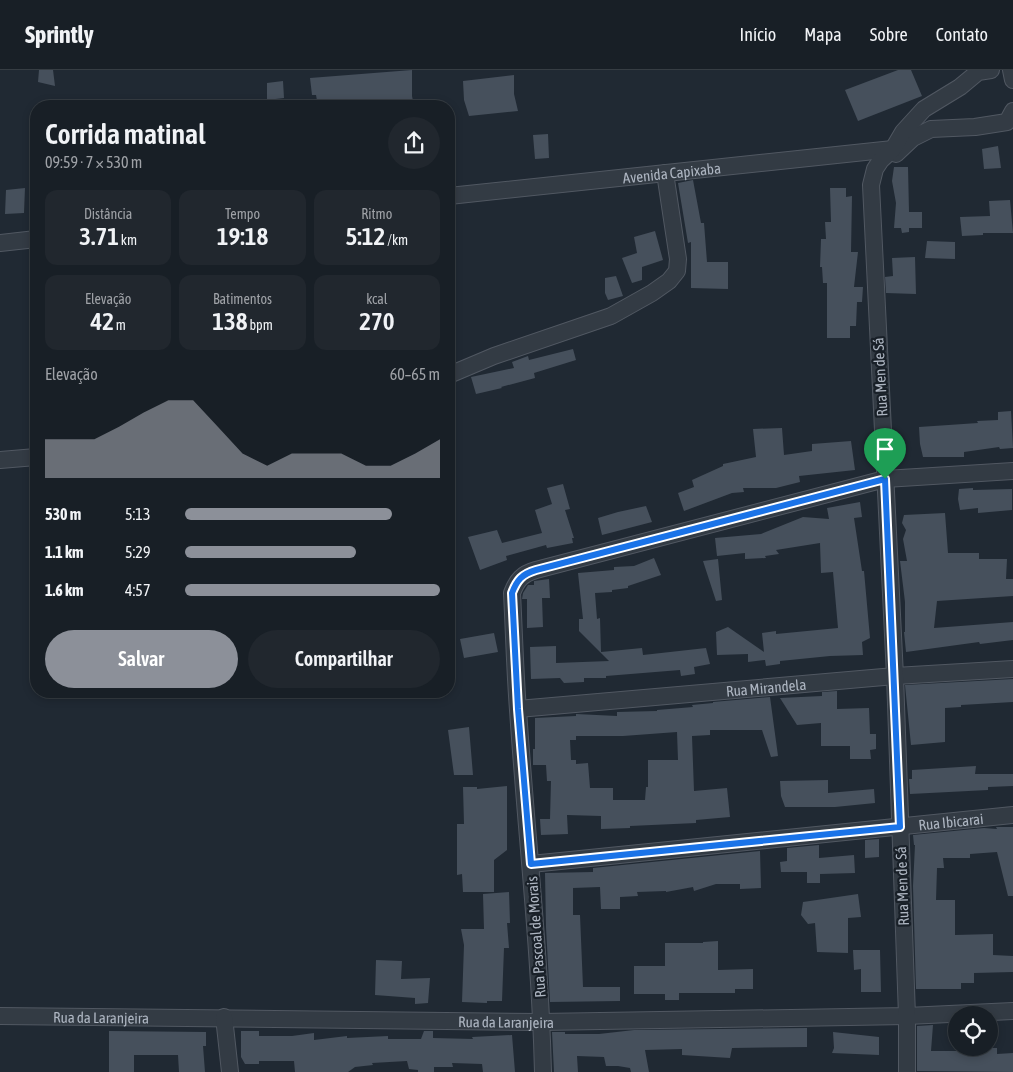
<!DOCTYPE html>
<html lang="pt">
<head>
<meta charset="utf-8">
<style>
  body { margin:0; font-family:"Asap Condensed",sans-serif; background:#21272e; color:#f1f3f6; height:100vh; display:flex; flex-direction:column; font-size:19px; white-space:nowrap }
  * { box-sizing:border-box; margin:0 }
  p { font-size:16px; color:#9fa2a7 }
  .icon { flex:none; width:28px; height:28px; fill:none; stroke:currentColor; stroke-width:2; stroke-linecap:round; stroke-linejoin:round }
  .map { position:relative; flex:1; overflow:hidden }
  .details { position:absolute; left:30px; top:30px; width:425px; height:598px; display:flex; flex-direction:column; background:#181f26; border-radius:20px; box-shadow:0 2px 8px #0003,0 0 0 1px #363d43 }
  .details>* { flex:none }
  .tools { position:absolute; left:948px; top:936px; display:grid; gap:10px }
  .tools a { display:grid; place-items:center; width:50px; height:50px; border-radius:50%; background:#181f26; box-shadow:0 2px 8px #0003,0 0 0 1px #363d43; font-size:25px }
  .pin { position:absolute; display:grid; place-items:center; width:42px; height:42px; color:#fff; margin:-51px -21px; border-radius:50% 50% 50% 0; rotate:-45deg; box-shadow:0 0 5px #0007 }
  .pin .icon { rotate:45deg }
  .round { display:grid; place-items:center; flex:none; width:52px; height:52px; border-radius:26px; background:#21272e }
  .headline { display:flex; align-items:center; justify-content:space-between; height:85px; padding:0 15px }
  h1 { font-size:28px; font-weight:600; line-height:38px }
  .metrics { display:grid; grid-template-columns:repeat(3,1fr); gap:8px; height:85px; padding:5px 15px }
  .metrics div { display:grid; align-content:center; border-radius:12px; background:#21272e; text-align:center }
  .metrics b { font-size:25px; font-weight:600 }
  .metrics small { font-size:14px; font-weight:400 }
  .metrics p { font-size:14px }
  .chart { height:140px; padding:10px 15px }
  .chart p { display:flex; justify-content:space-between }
  .chart svg { width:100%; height:90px; margin-top:5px; fill:#8c9099; opacity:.7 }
  .button { display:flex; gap:10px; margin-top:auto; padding:10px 15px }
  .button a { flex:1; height:58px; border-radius:30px; background:#8c9099; color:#fff; font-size:20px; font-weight:600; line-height:58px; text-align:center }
  .button a+a { background:#21272e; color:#f1f3f6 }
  ul { padding:0 15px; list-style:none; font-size:16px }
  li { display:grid; grid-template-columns:80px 60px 1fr; align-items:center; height:38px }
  li i { height:12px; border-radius:6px; background:#8c9099 }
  header { display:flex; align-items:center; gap:30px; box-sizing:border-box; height:70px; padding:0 25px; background:#181f26; border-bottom:1px solid #363d43 }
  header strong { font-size:24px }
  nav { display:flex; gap:28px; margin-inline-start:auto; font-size:18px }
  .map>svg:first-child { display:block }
</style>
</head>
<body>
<header>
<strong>Sprintly</strong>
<nav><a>Início</a><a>Mapa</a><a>Sobre</a><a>Contato</a></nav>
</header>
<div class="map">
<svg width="1013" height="1002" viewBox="0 0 1013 1002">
  <rect width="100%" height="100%" fill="#202933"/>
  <path fill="#46505c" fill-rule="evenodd" d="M39,0H53L55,16L38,12Z
    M412,0V26L414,36H318L316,25H312L310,8Z
    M898,0H911L922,26L858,51L845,20Z
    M514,5V24L518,41L469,46L464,30L463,11Z
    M283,11L284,28L267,30V13Z
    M548,64L549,88L535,89L533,65Z
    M998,76L1001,98L984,99L982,79Z
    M894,97H908L909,142H922V158H909V162L902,163L901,158H894L896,133L892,111Z
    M693,110L701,153H704L707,192H728V219L691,218V172L688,173L678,113Z
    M25,118L24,143L5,144L6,120Z
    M830,118H846V127L852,126L851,182H858L854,217H863L862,232H857L856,256H850V268H827V213H823L822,197H820L821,169H826L825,152H831Z
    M1010,130L1013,163H983V165L962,166L960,147L990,146L989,131Z
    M655,161L663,190L642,197V210L632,213L622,188L637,183L634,167Z
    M927,171L955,172V189L925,188Z
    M915,187L916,224L886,223L885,207L893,206L892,188Z
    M616,206L623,226L608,230L605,223V208Z
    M573,279L576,290L534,303L535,308L501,317L502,318L476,324L471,307L514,298L512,292L528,286L529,290Z
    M1011,341L1013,378L1000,379L999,377L964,382V387H923L920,374L919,357L978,353L977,351L998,350V342Z
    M782,358L784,385L812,381V374L851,371L855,400L799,406L800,412L776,418H743L744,422L732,423L684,441L678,423L694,417L692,410L723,396V394L756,387L753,359Z
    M563,414L570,439L565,440L574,468H572L573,473L547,478L546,475L506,486L507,490L480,500L468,467L497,460L502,473L542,463L535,440L552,434L547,418Z
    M973,418V420L1012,419V440L978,443V438L960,440L958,429L959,419Z
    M860,432L862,447L854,448L862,501H864L870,568L862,572L863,585L830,586L780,591V594L766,596L765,590L748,592V584L717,585L716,562L728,557L764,582L762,563L776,561V564L838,558L833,502L821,503L820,473L776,480L779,484L765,486L766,488L745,489V483L717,486L715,468L761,464L803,447L829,449L827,438Z
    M646,436L652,452L602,465L598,448L618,442Z
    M945,443L948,483H979V489H1007L1006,509H1013V526L937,531L934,558L1013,552V570L980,574L979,572L906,582L904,562H905V532L900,491H907L903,469L906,460L902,453L904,445Z
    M654,488L661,505L628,516V518L612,520V522L595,523L597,549L600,548L601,582L642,578L643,585L706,578L710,594L694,597L695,604L681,606L680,600L606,606V608H584V612L564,613L560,608L531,609L530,577L556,576V593L609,591L579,561V549H583L578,503L614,500V497L634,496Z
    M718,489L722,530L716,531L703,491Z
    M549,509L550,528H542L543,557L527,558V529H522L523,523L528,515H534V511Z
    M494,563L498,582L464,588L460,569Z
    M1013,609V632L961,635V637L945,638V672L911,675L905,615Z
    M837,621V639L869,638L870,664H876V679L870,680L871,689H850V676H821V653L797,655L780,628L822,626V622Z
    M770,627L778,686L771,687L762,660H710V665L692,666L694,721L727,718L730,747L696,750V753L630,756V758L601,759V746L567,745L568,764L541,765L540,749H550L551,711H547L546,695H533V679H535V648L576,646V644L617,646V642L657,641V640L693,637L692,635L713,633V632ZM677,662L678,690H648V717H646L645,730H613V718H590L588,693L576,694V690H571L570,670H576V666H623Z
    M469,657L473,705H454L448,660Z
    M976,696L975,704H1013V716L988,717V720L910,724L909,709H912V700Z
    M828,710V723L874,719L875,733L835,737H785L781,726L780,711Z
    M507,716V780L494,790V822H463L462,804L457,805V754H464L463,717H477V719Z
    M996,757H1013V826H1008L997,782L970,784V788H943L944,798H937L936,830H955V865L993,864V885L1013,886V902L974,903V913H961V919H916L913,816L915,775H914L913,765L984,758L997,759Z
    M879,769V787L865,788V770Z
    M819,775V788L854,785L855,803L820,804V813H807V802H781L780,792L787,791V778Z
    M760,781L761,818L740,819V814H716L694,821L693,817L666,822V821L637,822L638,826L620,827V839H601L600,817L573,818V845H580L583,917H620V931L550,932L546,857L545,803L593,802V798Z
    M509,822L510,853H507L509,878H504L502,931H487V933L462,932L464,875L461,859H484L483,824Z
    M858,824L861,847L848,848V883L817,882L815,853L808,854L801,845L803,832Z
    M718,871V900L753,899V919H735V923H679V930H665V924H634V896H665V873H703V872Z
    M853,880H880L881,922H861V899L854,900Z
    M376,890L402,891L401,909L430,908L428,933L415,934V928L375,925Z
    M933,955L931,981H967V978H997V984L1013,983V1002L917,1001V956Z
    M807,958V977L732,978L730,988L682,985V979L645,980L649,1002H631L630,998L618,996H606L604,987L577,986L578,1002H554L552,962H565V964H599L634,960Z
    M109,961L206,962V976H203L205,1002H179L178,985H134V1002H109Z
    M241,961H259V966H292L314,963V970L347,966V968L388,966V969H421L424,961H433V968L473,969L472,967L512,965L515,1002H483L482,994L452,993L453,997H434V1002H418V1000L409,999L407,991L372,993L373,995L355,997L348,1002H295L294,991H259V994H245L241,987Z
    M833,962L879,967V985L832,983L834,978Z"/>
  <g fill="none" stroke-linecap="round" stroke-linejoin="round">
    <g stroke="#515862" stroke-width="18">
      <g id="minor">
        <path d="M1011,0L1013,10"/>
        <path d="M896,84L913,68L931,59L975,57L1007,52L1013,41"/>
        <path id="s1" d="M449,126L893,79"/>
        <path d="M0,173L36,169"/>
        <path d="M449,305L494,286L611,246L652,223L669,211L677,201L678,189L665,103"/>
        <path d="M0,390L36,387"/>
        <path id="s2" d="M518,639L895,606L1013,599"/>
        <path id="s3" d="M531,794L1013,745"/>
        <path id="s4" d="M0,946L541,952L907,946L1013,941"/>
        <path d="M224,947L230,1002"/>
        <path d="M543,1002C540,881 526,761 518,640C515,601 514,562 512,523C517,510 522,504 536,500L885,409L1013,401"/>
        <path d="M907,1002V946L895,606L871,115L875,99L881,90L893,79L903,62L924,39L960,17L978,2L991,0"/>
      </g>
    </g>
    <use href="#minor" stroke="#333b44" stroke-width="16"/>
  </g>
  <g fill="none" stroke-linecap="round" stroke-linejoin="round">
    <g stroke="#fff" stroke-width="10">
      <path id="route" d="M885,409L900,757L531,794L518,639L512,523C517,510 522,504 536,500Z"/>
    </g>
    <use href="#route" stroke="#1a73e8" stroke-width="6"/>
  </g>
  <g text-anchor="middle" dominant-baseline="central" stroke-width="4.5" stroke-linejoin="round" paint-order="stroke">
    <g font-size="15" fill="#adb5c1" stroke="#192028">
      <text stroke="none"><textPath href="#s1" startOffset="224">Avenida Capixaba</textPath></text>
      <text transform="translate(880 307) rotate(-93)">Rua Men de Sá</text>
      <text stroke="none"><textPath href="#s2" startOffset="249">Rua Mirandela</textPath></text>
      <text stroke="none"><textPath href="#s3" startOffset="422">Rua Ibicarai</textPath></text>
      <text transform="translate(902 816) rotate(-92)">Rua Men de Sá</text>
      <text transform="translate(536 867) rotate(-94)">Rua Pascoal de Morais</text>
      <text stroke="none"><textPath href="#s4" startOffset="101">Rua da Laranjeira</textPath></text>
      <text stroke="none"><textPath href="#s4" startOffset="506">Rua da Laranjeira</textPath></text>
    </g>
  </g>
</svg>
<div class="tools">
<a><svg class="icon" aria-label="locate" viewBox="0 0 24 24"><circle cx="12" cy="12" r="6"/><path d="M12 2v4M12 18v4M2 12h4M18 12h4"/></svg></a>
</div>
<div class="pin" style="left:885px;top:409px;background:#1e9e55"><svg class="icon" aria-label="arrive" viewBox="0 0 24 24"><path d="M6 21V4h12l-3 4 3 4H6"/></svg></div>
<section class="details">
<div class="headline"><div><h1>Corrida matinal</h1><p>09:59 · 7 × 530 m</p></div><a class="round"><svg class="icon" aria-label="share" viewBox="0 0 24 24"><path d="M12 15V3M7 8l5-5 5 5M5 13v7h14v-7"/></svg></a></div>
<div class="metrics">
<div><p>Distância</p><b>3.71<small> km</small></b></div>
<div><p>Tempo</p><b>19:18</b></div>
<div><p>Ritmo</p><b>5:12<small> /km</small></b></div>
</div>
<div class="metrics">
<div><p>Elevação</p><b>42<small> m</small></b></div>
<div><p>Batimentos</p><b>138<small> bpm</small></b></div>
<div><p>kcal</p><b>270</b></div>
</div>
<div class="chart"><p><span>Elevação</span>60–65 m</p>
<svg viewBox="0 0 160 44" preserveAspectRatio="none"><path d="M0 44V25L10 25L20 25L30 19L40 12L50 6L60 6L70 19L80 32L90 38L100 32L110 32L120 32L130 38L140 38L150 32L160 25V44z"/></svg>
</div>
<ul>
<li><b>530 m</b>5:13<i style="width:81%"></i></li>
<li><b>1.1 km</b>5:29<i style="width:67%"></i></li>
<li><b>1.6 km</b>4:57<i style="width:100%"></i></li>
</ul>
<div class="button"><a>Salvar</a><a>Compartilhar</a></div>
</section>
</div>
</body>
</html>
